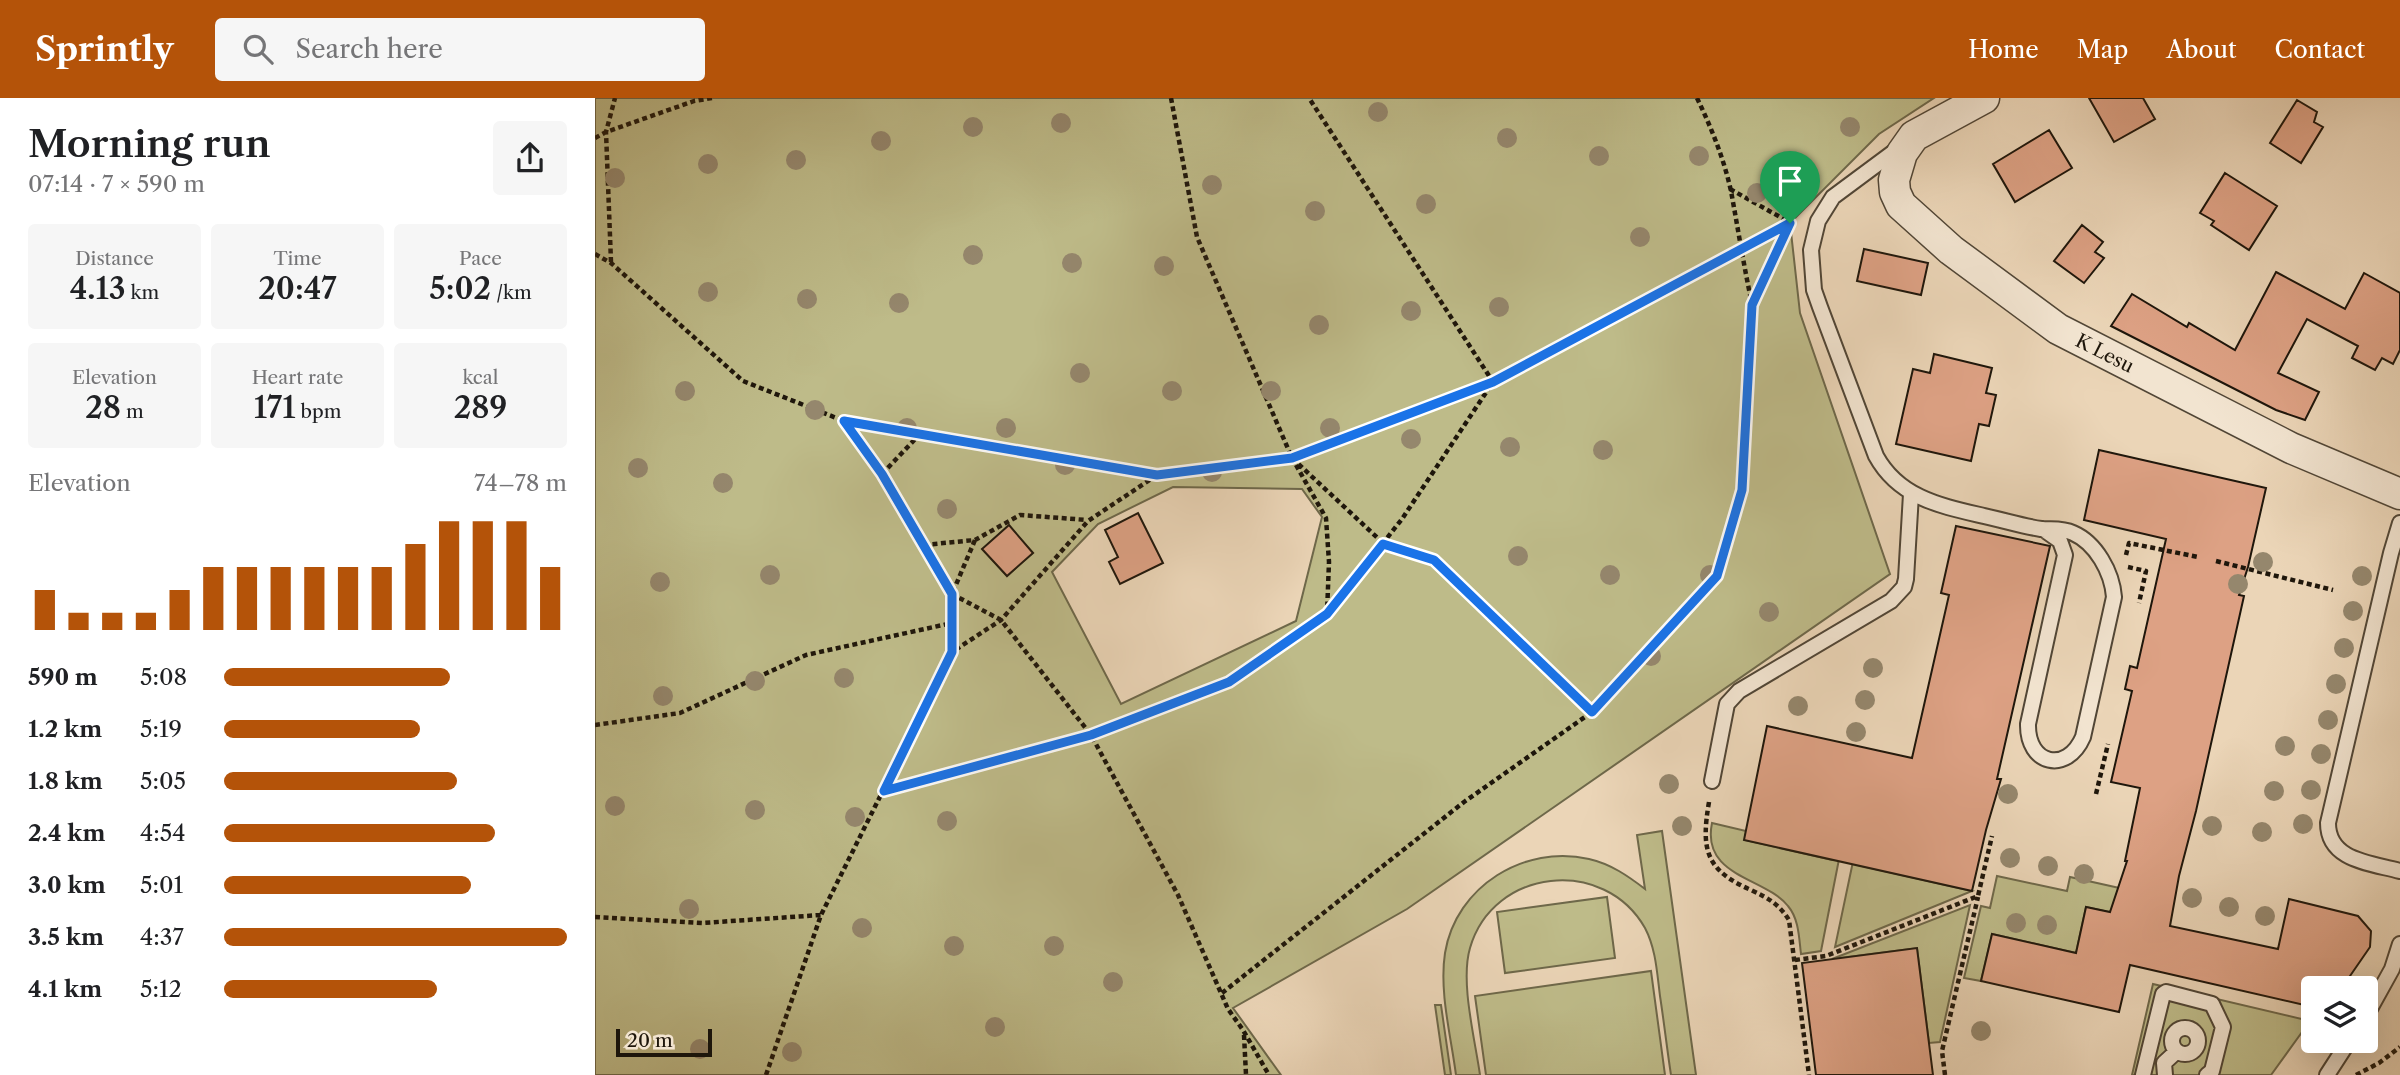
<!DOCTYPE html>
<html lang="en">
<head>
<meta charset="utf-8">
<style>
  body { margin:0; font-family:"Libre Caslon Text",serif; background:#f6f6f6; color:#202124; height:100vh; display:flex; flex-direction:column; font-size:26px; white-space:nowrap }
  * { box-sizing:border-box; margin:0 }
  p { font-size:23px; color:#757577 }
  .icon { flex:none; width:38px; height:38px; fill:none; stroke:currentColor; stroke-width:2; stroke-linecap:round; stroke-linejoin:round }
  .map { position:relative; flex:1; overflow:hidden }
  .drawer { display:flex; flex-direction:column; background:#fff; width:595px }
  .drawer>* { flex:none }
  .buttons { position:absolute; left:1706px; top:878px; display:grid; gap:14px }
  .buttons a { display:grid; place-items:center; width:77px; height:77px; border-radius:7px; background:#fff; box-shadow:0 7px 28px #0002; font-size:35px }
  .scale { position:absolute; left:21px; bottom:18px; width:96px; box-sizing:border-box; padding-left:7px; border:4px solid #1e160b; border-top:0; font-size:19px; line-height:24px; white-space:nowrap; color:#1e160b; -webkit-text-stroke:5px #f2e4d0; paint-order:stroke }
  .pin { position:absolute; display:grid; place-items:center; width:60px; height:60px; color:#fff; margin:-72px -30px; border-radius:50% 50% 50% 0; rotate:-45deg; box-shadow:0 0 7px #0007 }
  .pin .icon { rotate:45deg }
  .round { display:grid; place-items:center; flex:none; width:74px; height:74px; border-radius:7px; background:#f6f6f6 }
  .head { display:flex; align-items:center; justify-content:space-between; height:119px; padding:0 28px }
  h1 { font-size:38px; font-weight:600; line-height:52px }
  .figures { display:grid; grid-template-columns:repeat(3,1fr); gap:10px; height:119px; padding:7px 28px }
  .figures div { display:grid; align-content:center; border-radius:7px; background:#f6f6f6; text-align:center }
  .figures b { font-size:30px; font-weight:600 }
  .figures small { font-size:19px; font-weight:400 }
  .figures p { font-size:19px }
  .chart { height:196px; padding:14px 28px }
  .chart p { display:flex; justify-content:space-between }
  .chart svg { width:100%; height:126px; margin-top:7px; stroke:#b45309; stroke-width:6 }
  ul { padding:0 28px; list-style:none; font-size:23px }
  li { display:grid; grid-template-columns:112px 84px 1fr; align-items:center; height:52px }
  li i { height:18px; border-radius:9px; background:#b45309 }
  header { display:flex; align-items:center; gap:42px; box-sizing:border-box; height:98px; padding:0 35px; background:#b45309; color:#fff }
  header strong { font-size:33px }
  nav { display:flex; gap:38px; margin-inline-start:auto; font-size:24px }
  .search { width:490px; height:63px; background:#f6f6f6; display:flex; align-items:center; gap:18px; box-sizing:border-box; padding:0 24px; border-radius:7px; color:#757577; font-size:26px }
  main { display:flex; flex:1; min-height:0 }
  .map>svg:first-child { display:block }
</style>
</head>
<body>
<header>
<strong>Sprintly</strong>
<div class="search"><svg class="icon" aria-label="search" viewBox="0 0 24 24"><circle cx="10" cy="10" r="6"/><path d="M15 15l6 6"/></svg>Search here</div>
<nav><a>Home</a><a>Map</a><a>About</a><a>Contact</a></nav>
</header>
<main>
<section class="drawer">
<div class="head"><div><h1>Morning run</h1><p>07:14 · 7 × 590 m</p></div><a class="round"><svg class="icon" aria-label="share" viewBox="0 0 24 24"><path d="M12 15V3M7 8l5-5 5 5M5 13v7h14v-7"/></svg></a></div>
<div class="figures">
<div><p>Distance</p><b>4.13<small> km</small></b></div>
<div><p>Time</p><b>20:47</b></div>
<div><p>Pace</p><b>5:02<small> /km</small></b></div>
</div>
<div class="figures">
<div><p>Elevation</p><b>28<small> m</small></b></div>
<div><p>Heart rate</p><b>171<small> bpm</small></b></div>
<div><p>kcal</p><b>289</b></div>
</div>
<div class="chart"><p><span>Elevation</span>74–78 m</p>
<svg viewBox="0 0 160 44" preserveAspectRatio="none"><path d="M5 44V30M15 44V38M25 44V38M35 44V38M45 44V30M55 44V22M65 44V22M75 44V22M85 44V22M95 44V22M105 44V22M115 44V14M125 44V6M135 44V6M145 44V6M155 44V22"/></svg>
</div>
<ul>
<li><b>590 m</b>5:08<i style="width:66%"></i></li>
<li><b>1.2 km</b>5:19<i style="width:57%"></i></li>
<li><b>1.8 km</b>5:05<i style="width:68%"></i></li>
<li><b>2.4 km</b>4:54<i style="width:79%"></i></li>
<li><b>3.0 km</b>5:01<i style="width:72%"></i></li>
<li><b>3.5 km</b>4:37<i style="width:100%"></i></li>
<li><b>4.1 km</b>5:12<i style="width:62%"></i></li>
</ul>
</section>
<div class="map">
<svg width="1805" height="977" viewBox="0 0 1805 977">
  <rect width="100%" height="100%" fill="#ebd5b7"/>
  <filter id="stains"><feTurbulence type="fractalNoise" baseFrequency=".00286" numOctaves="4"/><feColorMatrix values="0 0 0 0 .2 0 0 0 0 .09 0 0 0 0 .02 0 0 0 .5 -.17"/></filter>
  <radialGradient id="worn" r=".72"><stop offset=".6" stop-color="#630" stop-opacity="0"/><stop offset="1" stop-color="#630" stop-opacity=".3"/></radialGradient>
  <path fill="#bebb89" stroke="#6e684a" stroke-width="2" fill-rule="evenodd" d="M0,0H1339L1284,36L1195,125L1205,215L1295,476L812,811L638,910L686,977H0ZM578,389L707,391L727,419L701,523L526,606L457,474L503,426ZM430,447L438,455L412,478L388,451Z
    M1117,725L1151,733L1150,742L1237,762L1246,751L1226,853L1206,856C1204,840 1204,821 1193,808C1170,779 1106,779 1117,725Z
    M1067,733L1101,977H1076C1072,951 1069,924 1065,898C1062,875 1061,851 1050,830C1009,758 898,770 875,850C865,884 880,941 885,977H861C856,938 844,894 850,855C861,788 930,746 994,761C1016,766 1033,778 1050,791L1042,737Z
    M1260,754L1262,767L1377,793L1240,849Z
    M1402,778L1472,793L1475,779L1529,791L1523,816L1491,809L1481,855L1397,836L1386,883L1369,880L1386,808L1395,810Z
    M1012,799L1020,860L910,875L902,814Z
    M1375,807L1345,944L1334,945L1322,850L1237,861Z
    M1056,873L1070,977H891L880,898Z
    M1558,886L1715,923L1676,977H1537Z
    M840,907H846L856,977H850Z"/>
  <path fill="#dda184" stroke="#1e160b" stroke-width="2" d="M1494,0H1548L1560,21L1519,44Z
    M1702,2L1722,14L1719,24L1728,29L1706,65L1675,45Z
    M1454,32L1477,70L1420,104L1398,66Z
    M1630,75L1682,108L1654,152L1616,127L1619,123L1605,115Z
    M1487,127L1508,144L1500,154L1509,160L1489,185L1459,163Z
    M1269,151L1333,165L1326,197L1262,183Z
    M1681,174L1750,211L1769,175L1805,195V252L1798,266L1787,260L1780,272L1757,260L1763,248L1712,221L1683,275L1724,294L1710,322L1681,312L1516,228L1537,196L1592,229L1594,225L1640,252Z
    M1339,256L1397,270L1391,295L1401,297L1394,328L1384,326L1376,363L1301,346L1318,271L1335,275Z
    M1504,352L1671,390L1653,469L1644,497L1649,498L1601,713L1584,778L1575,828L1683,851L1694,801L1763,818L1776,833L1775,849L1746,891H1718V909L1535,867L1524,914L1386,883L1397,836L1481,855L1491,809L1515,814L1532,763H1530L1545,690L1516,684L1537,593L1530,591L1535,568L1542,570L1571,441L1489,422Z
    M543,415L568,465L525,486L514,464L523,459L510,432Z
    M414,427L438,455L412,478L387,451Z
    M1361,428L1455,448L1402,681H1406L1391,732L1377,793L1149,742L1172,628L1317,660L1354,497L1346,495Z
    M1322,850L1338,977H1221L1207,865Z"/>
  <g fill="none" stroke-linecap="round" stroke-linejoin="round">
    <g stroke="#514636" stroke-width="18">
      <path id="lane" d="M1304,50L1238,99L1223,123L1216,152L1219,192L1225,209L1281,358C1304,400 1346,408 1389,418C1408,422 1427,428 1446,431C1457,432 1467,430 1478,435C1501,445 1517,474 1519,499L1488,639C1472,676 1432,667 1433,626L1470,457L1465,443L1448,431
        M1805,425L1796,455L1733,725C1733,763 1776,765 1805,773
        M1117,683L1132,606L1144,593L1296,503L1309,489L1311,481L1316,396
        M1771,918L1797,871L1805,846
        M1577 943a13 13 0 1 1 26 0a13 13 0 1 1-26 0Z
        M1548,977L1568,896L1571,894L1617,906L1628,929L1617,973L1612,977
        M1570,977L1569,965L1582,953
        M1732,977L1754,943"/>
    </g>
    <g stroke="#514636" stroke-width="33">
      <g id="street">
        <path id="s1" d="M1389,0L1319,38L1307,55L1299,82L1300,94L1306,107L1356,152L1463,231L1696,350L1805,396"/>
      </g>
    </g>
    <path stroke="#1e160b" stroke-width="4.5" stroke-dasharray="5 3.5" stroke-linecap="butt" d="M576,0L602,139L697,360L788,445L839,462L997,614
      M1102,0C1116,29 1129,61 1136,93C1143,131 1149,169 1157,206
      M0,40L11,34L99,3L117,0
      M1135,91L1194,124
      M0,156L16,165L148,283L249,323L562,377
      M16,164L11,34L20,0
      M249,323L287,376L357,496L406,522L496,637L583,797L633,911L648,932L674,977
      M701,367L731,420L734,464L732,515
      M287,376L324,337
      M329,447L380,442L425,417L492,422
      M1531,457L1534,445L1603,459
      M1621,463L1738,492
      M1533,469L1551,473L1544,505
      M357,553V496L380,442
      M0,627L85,615L211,557L357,525
      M290,693L496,637L634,584L732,516L807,421L898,284L714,0
      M1501,696L1513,646
      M1114,704C1106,751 1110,772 1156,792C1173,800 1184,806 1194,822L1214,977
      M0,819L107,825L226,817
      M1200,862L1231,858L1383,798L1397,738
      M627,895L869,704L997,614L1122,478L1147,392L1157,207L1195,125
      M649,937L651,977
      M171,977L226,817L357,554L406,522L493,423L562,377L697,360L898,284L1198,123
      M1350,977L1347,953L1383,799
      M1761,977L1784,965L1805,949"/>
    <use href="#lane" stroke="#f2e4d0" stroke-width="14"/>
    <use href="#street" stroke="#f2e4d0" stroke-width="30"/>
  </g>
  <g fill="#95876d">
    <circle cx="783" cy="14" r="10"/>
    <circle cx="466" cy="25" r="10"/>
    <circle cx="378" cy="29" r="10"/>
    <circle cx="1255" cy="29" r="10"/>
    <circle cx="912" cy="40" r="10"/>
    <circle cx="286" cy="43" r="10"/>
    <circle cx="1004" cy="58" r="10"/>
    <circle cx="1104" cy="58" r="10"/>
    <circle cx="201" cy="62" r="10"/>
    <circle cx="113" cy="66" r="10"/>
    <circle cx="20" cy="80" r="10"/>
    <circle cx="617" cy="87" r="10"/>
    <circle cx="1162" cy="95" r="10"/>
    <circle cx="831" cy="106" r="10"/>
    <circle cx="720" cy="113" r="10"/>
    <circle cx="1045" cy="139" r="10"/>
    <circle cx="378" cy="157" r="10"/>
    <circle cx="477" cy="165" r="10"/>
    <circle cx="569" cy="168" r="10"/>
    <circle cx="113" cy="194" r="10"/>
    <circle cx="212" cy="201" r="10"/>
    <circle cx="304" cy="205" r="10"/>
    <circle cx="904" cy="209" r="10"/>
    <circle cx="816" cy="213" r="10"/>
    <circle cx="724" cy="227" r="10"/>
    <circle cx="485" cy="275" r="10"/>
    <circle cx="90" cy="293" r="10"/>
    <circle cx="577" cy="293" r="10"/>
    <circle cx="676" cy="293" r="10"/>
    <circle cx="220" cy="312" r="10"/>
    <circle cx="312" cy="330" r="10"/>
    <circle cx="411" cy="330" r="10"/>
    <circle cx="735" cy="330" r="10"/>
    <circle cx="816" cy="341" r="10"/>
    <circle cx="915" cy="349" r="10"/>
    <circle cx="1008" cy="352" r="10"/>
    <circle cx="470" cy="367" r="10"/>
    <circle cx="43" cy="370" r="10"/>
    <circle cx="617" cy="374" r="10"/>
    <circle cx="128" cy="385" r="10"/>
    <circle cx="352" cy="411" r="10"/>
    <circle cx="923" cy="458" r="10"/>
    <circle cx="1668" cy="464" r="10"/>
    <circle cx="175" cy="477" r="10"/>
    <circle cx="1015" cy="477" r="10"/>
    <circle cx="1115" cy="477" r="10"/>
    <circle cx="1767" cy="478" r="10"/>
    <circle cx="65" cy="484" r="10"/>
    <circle cx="1643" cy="486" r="10"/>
    <circle cx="1758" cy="513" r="10"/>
    <circle cx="1174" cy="514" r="10"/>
    <circle cx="1749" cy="550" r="10"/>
    <circle cx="1056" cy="558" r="10"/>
    <circle cx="1278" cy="570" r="10"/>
    <circle cx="249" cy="580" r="10"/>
    <circle cx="160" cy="583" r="10"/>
    <circle cx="1741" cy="586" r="10"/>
    <circle cx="68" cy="598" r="10"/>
    <circle cx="1270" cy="602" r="10"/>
    <circle cx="1203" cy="608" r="10"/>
    <circle cx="1733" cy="622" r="10"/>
    <circle cx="1261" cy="634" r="10"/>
    <circle cx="1690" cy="648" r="10"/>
    <circle cx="1726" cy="656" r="10"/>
    <circle cx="1074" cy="686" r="10"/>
    <circle cx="1716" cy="692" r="10"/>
    <circle cx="1679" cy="693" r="10"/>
    <circle cx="1413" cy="696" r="10"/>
    <circle cx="20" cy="708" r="10"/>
    <circle cx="160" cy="712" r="10"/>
    <circle cx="260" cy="719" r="10"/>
    <circle cx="352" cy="723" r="10"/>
    <circle cx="1708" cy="726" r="10"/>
    <circle cx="1087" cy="728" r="10"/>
    <circle cx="1617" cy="728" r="10"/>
    <circle cx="1667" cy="734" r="10"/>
    <circle cx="1415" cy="760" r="10"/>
    <circle cx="1453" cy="768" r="10"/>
    <circle cx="1489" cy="776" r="10"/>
    <circle cx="1597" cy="800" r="10"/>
    <circle cx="1634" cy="809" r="10"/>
    <circle cx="94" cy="811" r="10"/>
    <circle cx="1670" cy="818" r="10"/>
    <circle cx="1421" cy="825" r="10"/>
    <circle cx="1452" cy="827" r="10"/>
    <circle cx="267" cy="830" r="10"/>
    <circle cx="359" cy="848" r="10"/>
    <circle cx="459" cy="848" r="10"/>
    <circle cx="518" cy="884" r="10"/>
    <circle cx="400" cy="929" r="10"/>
    <circle cx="1386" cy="933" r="10"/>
    <circle cx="105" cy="951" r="10"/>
    <circle cx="197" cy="954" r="10"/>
  </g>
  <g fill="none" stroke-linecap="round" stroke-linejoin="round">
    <g stroke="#fff" stroke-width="14">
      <path id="route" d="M1195,125L1157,207L1147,392L1122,478L997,614L839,462L788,446L732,516L634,584L496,637L289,693L357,554V496L287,376L249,323L562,377L697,360L898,284Z"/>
    </g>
    <use href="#route" stroke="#1a73e8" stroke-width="9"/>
  </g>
  <g text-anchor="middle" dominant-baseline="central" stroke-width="6" stroke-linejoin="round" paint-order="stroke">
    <g font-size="19" fill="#1e160b" stroke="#f2e4d0">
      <text stroke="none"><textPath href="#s1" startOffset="408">K Lesu</textPath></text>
    </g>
  </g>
  <rect width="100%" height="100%" filter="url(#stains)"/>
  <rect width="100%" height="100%" fill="url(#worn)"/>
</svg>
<div class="buttons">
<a><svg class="icon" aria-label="layers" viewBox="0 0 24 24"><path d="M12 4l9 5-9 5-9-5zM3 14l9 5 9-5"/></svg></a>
</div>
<div class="scale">20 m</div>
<div class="pin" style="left:1195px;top:125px;background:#1e9e55"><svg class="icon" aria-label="arrive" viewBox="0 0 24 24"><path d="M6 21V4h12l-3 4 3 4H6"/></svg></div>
</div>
</main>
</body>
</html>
